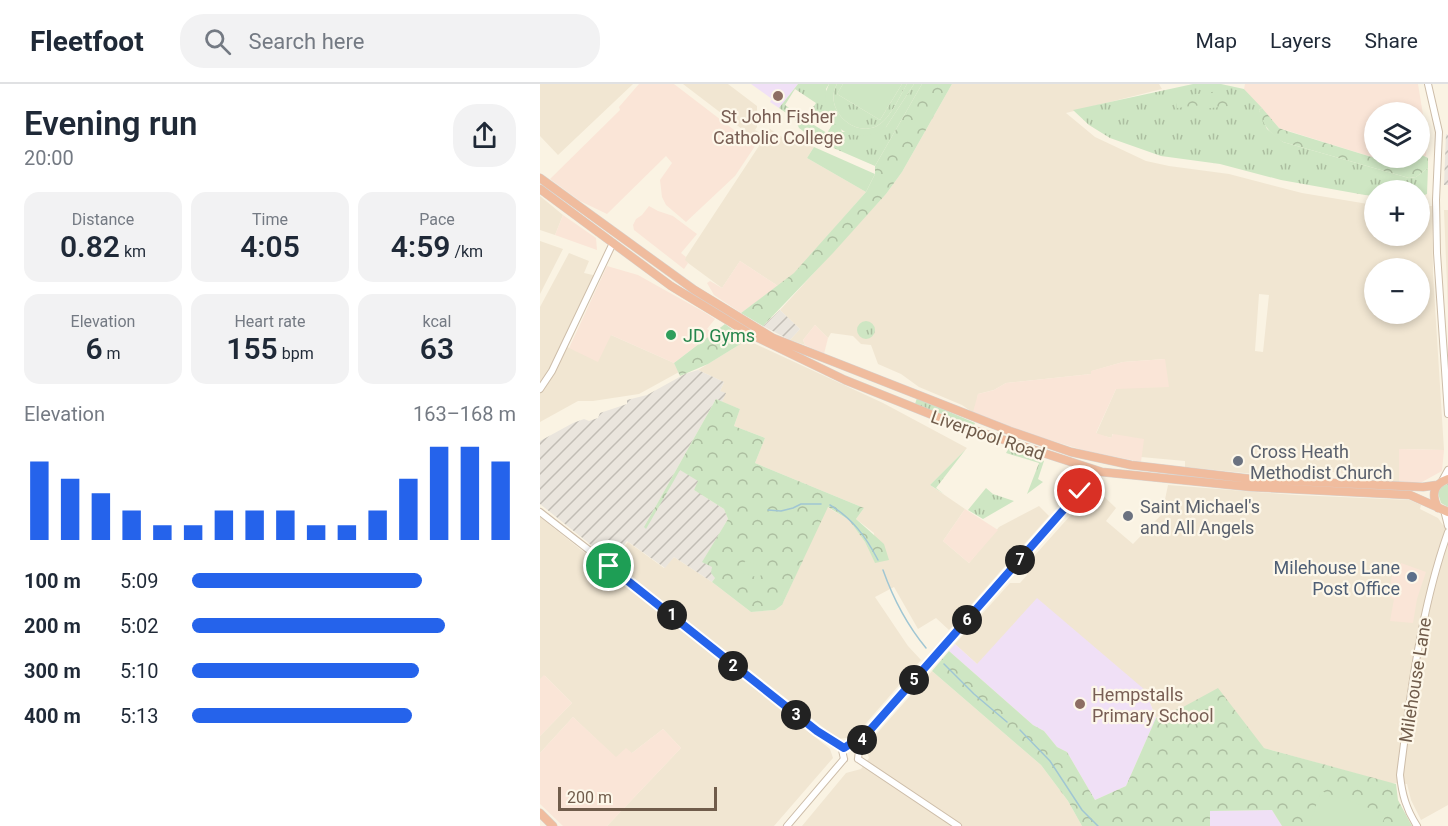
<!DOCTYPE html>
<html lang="en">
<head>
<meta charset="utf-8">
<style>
  body { margin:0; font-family:Roboto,sans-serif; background:#f2f2f3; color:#1f2937; height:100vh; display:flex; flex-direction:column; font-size:22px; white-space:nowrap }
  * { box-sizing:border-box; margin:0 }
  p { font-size:20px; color:#747a83 }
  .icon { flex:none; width:33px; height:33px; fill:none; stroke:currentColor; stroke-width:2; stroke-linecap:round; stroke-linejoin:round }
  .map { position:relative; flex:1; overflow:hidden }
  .details { display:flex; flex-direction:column; background:#fff; width:540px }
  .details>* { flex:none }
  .buttons { position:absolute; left:824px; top:18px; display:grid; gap:12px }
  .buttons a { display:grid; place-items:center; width:66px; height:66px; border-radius:50%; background:#fff; box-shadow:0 3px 9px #0003; font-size:30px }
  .scale { position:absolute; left:18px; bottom:15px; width:159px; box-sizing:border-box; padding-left:6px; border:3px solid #705c4b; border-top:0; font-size:16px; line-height:21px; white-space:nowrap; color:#705c4b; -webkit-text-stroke:4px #fdf7e9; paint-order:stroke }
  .pin { position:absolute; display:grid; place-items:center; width:51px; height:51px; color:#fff; margin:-26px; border:3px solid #fff; border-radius:50%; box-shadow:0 2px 6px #0007 }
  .km { position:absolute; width:30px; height:30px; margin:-15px; border-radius:50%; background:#222; color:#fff; font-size:16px; line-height:30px; text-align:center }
  .round { display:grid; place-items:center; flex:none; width:63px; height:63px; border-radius:24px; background:#f2f2f3 }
  .summary { display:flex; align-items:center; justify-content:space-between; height:102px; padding:0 24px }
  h1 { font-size:33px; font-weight:600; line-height:45px }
  .figures { display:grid; grid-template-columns:repeat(3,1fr); gap:9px; height:102px; padding:6px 24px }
  .figures div { display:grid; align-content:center; border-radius:15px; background:#f2f2f3; text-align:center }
  .figures b { font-size:30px; font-weight:600 }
  .figures small { font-size:16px; font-weight:400 }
  .figures p { font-size:16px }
  .chart { height:168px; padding:12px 24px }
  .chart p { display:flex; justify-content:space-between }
  .chart svg { width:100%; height:108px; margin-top:6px; stroke:#2563eb; stroke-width:6 }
  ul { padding:0 24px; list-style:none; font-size:20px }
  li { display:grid; grid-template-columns:96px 72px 1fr; align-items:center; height:45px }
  li i { height:15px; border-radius:8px; background:#2563eb }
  header { display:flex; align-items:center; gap:36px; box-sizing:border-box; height:84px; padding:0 30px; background:#fff; border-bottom:2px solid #e0e1e3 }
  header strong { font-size:28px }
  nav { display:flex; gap:33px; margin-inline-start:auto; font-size:21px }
  .search { width:420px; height:54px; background:#f2f2f3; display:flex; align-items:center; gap:15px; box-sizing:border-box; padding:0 21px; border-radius:24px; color:#747a83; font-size:22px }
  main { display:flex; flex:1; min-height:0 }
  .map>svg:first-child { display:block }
</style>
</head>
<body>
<header>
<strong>Fleetfoot</strong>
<div class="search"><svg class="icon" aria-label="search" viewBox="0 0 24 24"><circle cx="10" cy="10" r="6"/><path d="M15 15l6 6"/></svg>Search here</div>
<nav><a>Map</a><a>Layers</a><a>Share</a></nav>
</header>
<main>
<section class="details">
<div class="summary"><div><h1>Evening run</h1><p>20:00</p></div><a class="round"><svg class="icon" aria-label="share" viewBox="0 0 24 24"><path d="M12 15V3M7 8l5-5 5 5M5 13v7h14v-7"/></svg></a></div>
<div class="figures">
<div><p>Distance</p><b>0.82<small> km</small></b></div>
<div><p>Time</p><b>4:05</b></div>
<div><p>Pace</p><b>4:59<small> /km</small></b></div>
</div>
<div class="figures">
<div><p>Elevation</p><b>6<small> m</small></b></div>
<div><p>Heart rate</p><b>155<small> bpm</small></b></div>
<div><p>kcal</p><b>63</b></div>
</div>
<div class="chart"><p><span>Elevation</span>163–168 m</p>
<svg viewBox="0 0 160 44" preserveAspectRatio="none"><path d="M5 44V12M15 44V19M25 44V25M35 44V32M45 44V38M55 44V38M65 44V32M75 44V32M85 44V32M95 44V38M105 44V38M115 44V32M125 44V19M135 44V6M145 44V6M155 44V12"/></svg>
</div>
<ul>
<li><b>100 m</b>5:09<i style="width:71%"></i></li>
<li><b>200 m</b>5:02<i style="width:78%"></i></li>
<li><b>300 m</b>5:10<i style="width:70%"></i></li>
<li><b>400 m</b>5:13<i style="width:68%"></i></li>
</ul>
</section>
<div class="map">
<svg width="908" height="742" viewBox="0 0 908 742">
  <defs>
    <pattern id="industrial-furrows" width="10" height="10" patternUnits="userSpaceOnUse" patternTransform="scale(1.5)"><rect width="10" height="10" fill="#eae5dd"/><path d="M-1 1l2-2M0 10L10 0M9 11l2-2" fill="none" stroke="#c2bdb5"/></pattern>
    <pattern id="grass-tufts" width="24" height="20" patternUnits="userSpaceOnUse" patternTransform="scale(1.5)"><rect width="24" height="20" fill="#cee6c3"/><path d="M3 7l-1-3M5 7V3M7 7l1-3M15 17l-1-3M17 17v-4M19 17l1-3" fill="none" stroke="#acbea0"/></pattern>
    <pattern id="forest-crowns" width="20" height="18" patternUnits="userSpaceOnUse" patternTransform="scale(1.5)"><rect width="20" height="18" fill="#cee6c3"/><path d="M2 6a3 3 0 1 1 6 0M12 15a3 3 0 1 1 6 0" fill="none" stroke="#acbea0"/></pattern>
  </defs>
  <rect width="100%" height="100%" fill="#faf3e3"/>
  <path fill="#f1e6d2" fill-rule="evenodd" d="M0,0H93L18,71L0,52Z
    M143,0H188L217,22V43L215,46L223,51L219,58Z
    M412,0H619L622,5L526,29L555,53L606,77L629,82L689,90L762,109L834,121V152H879V122H892L893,190L904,366L860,365L859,398L786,387L745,385L744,393L645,383V377L601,373L572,350V354L556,350L576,305L625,275L583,278L552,287L551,290L466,299L454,306L438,310L435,330L422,321L379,303L361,290L338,280L331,261L321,260L313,252L291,249L288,254L275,241L263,256L265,261L250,256L260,245L240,226L346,110L362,88ZM834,184H879V230H834ZM719,210L729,211L723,268L715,267Z
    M230,45L245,55L254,56L272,62L274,63L267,74L326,108L255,189L238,202L200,177L182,204L144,176Z
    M0,112L23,131L15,151L0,146Z
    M904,126H908V226Z
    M0,157L23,165L0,210Z
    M29,169L49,177L44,189L53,191L54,195L23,260L29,264L71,251L134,279L139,288L99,310L53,317H38L0,338V223Z
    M207,256L343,319L427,364L390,401L425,425L403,457L429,479L459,443L499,422L509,432L409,546L396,534L378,545L354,503L335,513L368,562L381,576L314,653L298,655L72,478L88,458L124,484L134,473L172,498L211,528L235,526L242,521L287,423L309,436L325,458L335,478L334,449L316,435L324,424L215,379L225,354L194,342L200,325L182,318L185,310L180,307L184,298L158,286Z
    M628,401L755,411L870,416L881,421L880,425L898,434L903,441L908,442V721L881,736L871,716L867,700L850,699L724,664L645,622L616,634L605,606L437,580L415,560L470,499H480L487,491V480L555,404L576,424L566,437L593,460L622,430Z
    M0,433L290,665L293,674L234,742H67L141,664L123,645L92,669L76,674L33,633L0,669V652L32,619L5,592L0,596Z
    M392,587L501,681L528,717L542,742H262L306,689L321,685L329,674L325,663Z"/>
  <path fill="#fae5d7" d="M99,0H134L215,62L195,92L146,138L126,121L122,113L120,96L132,79L126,72L67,130L40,117L10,95L80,26L79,23Z
    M705,0H878L887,55L886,72H879V28H834V74H873L851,79L739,44L704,5Z
    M109,122L118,127L133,132L157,150L141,169L146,173L145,176L148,179L144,185L94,146L93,141L96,135L102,131Z
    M23,131L56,154L57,166L15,151Z
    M200,177L238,202L201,229L174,211L167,199L170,197L182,204Z
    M67,182L98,191L164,228L175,235L167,245L173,249L134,279L71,251L58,278L29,264Z
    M275,241L288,254L284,270L265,261L263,256Z
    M625,275L629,303L576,305L556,349L571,354L573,350L604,355L601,378L546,367L476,346L435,330L433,328L438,310L454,306L466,299L551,290V287L583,278Z
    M859,365L904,366L902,387L882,398H859Z
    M425,425L458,446L429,479L403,457Z
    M861,479L886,488L877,515L873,539L850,537L854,515L849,513L853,483L859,485Z
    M4,591L32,619L0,652V595Z
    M33,633L76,673L86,664L92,669L123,645L141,664L67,742H23L0,720V669Z"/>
  <path fill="url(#industrial-furrows)" d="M906,50L908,51V101H904Z
    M240,226L260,245L250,256L223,242Z
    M158,286L184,298L180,307L186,309L182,318L176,315L104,443L140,385L159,397L154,406L184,425L188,435L163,477L173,483L175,494L172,498L134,473L125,484L87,457L71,477L0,420V357L33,339L44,335L49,337L58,334L60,329L87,320V316L107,311L145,290Z"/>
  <path fill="#f0e0f6" d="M211,0H258L239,24L230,18L232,15Z
    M497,514L605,606L616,634L586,702L555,716L527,668L517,663L504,647L493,641L409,567L415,560L437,580Z
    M732,726L742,742H670L669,727Z"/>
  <path fill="url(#grass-tufts)" fill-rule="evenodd" d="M258,0H289L286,5L302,48L346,43L374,0H382L335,82L275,56L259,44L255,35L239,24ZM255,5L276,19L265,35L245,21ZM273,30L292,41L287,49L269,38Z
    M297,0H303L297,10L340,36L362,0H367C359,13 351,34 337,42C313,54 283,24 297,0Z
    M653,0H681L704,5L722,24L719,26L727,45L743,58L869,94L876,93L888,84L887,110L879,113V106H834V112L825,111L741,96L680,80L621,72L570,54L549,41L533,26Z
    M317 246a9 9 0 1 1 18 0a9 9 0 1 1-18 0Z
    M377,314L435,339L434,342L375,320Z
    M469,364L504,377L498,395L503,398L487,410L499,379L466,369Z
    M426,365L396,404L404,410L390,401Z
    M908,400V423L901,419L898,409L902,402Z
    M446,404L453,410L474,417L443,435L428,426Z"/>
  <path fill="url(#forest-crowns)" d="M382,0H412L362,88L346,110L293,169L223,242L201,229L254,189L326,108L335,90V82Z
    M686,6L688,22L663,25L662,21L637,24L636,13Z
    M722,24L739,44L744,46L851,79L879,74L882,71L888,74V84L876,93L869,94L743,58C731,51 722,40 719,26Z
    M185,240L207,256L168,280L140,292L134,279Z
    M176,315L200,325L194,342L225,354L215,379L324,424L316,435L344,460L349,476L335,479L325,458L309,436L288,423L242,521L235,526L211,528L172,498L175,494L171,489L172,483L162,478L188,435L184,425L154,406L158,397L140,386L106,445L104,443Z
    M409,567L493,641L504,647L517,663L527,668L555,716L586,702L616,634L645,622L678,604L724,664L856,700L858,716L872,742H742L732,726L670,727V742H542L528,717L501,681L392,587Z"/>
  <path fill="#cee6c3" d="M289,0H297C283,24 313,54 337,42C351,34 359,13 367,0H374L346,43C316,68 272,36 289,0Z
    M303,0H362L340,36L297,10Z
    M274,63L335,90L326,108L267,74Z
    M205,477L223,483L220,494L201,489Z
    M781,707L846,730L841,742H769Z"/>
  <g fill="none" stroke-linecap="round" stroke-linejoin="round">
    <path stroke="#a0c6d3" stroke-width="1.5" d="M290,421C313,435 326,453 338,476
      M228,426L241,427L253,424L261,420H281
      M343,486C353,514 367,541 386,564
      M404,580L434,610L467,638
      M480,646L510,677L542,726L558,742"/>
    <g stroke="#cdbda9" stroke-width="8">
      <path id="secondary" d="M888,0L899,48L896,116L897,169L908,330
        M0,305L12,287L72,161
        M902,397L908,386
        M904,426L908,442
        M0,428C46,464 92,499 137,535C191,580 244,627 304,664
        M316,662L540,407L545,399L549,384
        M304,675L302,666L310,660L316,662L319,666L318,675
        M318,675L418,742
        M247,742L304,675
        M877,742C866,725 862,710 860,691C870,611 881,524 908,448"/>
    </g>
    <g stroke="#d7d1cd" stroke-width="9">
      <path id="highway" d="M0,94L153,205L233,254L470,347L531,368L591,381L711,395L883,403L897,401
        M0,105L131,202L210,250L305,296L415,340L562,388L711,403L870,411L908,428
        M898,424C891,411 893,400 908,395
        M0,729L13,742"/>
    </g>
    <use href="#secondary" stroke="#fff" stroke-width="6"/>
    <use href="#highway" stroke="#f0bc9e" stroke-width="8"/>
  </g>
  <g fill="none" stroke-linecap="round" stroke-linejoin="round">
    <g stroke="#fff" stroke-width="12">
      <path id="route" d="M69,482L277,647L304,664L310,660L316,662L540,407"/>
    </g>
    <use href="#route" stroke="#2563eb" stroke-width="8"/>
  </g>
  <g fill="#8d6e63" stroke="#fdf7e9" stroke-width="2">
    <circle cx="238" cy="12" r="6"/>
    <circle cx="540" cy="620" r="6"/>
  </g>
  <circle fill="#2e9e5b" stroke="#fdf7e9" stroke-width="2" cx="131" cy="251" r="6"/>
  <g fill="#6b7280" stroke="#fdf7e9" stroke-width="2">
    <circle cx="698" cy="377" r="6"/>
    <circle cx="588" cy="432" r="6"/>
  </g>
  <circle fill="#5c6f8a" stroke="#fdf7e9" stroke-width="2" cx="872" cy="493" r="6"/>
  <g text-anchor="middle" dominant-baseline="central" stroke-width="4.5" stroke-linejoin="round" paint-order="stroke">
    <g font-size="18" fill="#785e54" stroke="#fdf7e9">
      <text x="238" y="32">St John Fisher<tspan x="238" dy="21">Catholic College</tspan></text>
      <text x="552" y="610" text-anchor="start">Hempstalls<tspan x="552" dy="21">Primary School</tspan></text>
    </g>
    <g font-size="18" fill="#27864d" stroke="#fdf7e9" text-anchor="start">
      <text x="143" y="251">JD Gyms</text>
    </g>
    <g font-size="18" fill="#705c4b" stroke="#fdf7e9">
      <text transform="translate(448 351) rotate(19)">Liverpool Road</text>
      <text transform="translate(875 596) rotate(-81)">Milehouse Lane</text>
    </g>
    <g font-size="18" fill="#5b616d" stroke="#fdf7e9" text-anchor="start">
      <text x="710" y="367">Cross Heath<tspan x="710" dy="21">Methodist Church</tspan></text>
      <text x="600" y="422">Saint Michael's<tspan x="600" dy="21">and All Angels</tspan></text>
    </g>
    <g font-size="18" fill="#4e5e75" stroke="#fdf7e9" text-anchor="end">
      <text x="860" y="483">Milehouse Lane<tspan x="860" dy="21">Post Office</tspan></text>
    </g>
  </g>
</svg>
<div class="buttons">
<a><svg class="icon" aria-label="layers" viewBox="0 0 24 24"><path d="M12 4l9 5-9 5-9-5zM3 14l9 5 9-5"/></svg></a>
<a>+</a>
<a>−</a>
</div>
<div class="scale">200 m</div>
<div class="pin" style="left:69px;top:482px;background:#1e9e55"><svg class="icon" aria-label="arrive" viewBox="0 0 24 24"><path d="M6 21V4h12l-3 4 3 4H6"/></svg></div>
<div class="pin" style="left:540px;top:407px;background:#d93025"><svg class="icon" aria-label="check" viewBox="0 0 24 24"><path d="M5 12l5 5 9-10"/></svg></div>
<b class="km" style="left:132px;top:531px">1</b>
<b class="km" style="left:193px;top:582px">2</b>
<b class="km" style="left:256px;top:631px">3</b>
<b class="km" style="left:322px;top:656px">4</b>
<b class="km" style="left:374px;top:596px">5</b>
<b class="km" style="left:427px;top:536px">6</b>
<b class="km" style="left:480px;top:476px">7</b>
</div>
</main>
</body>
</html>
